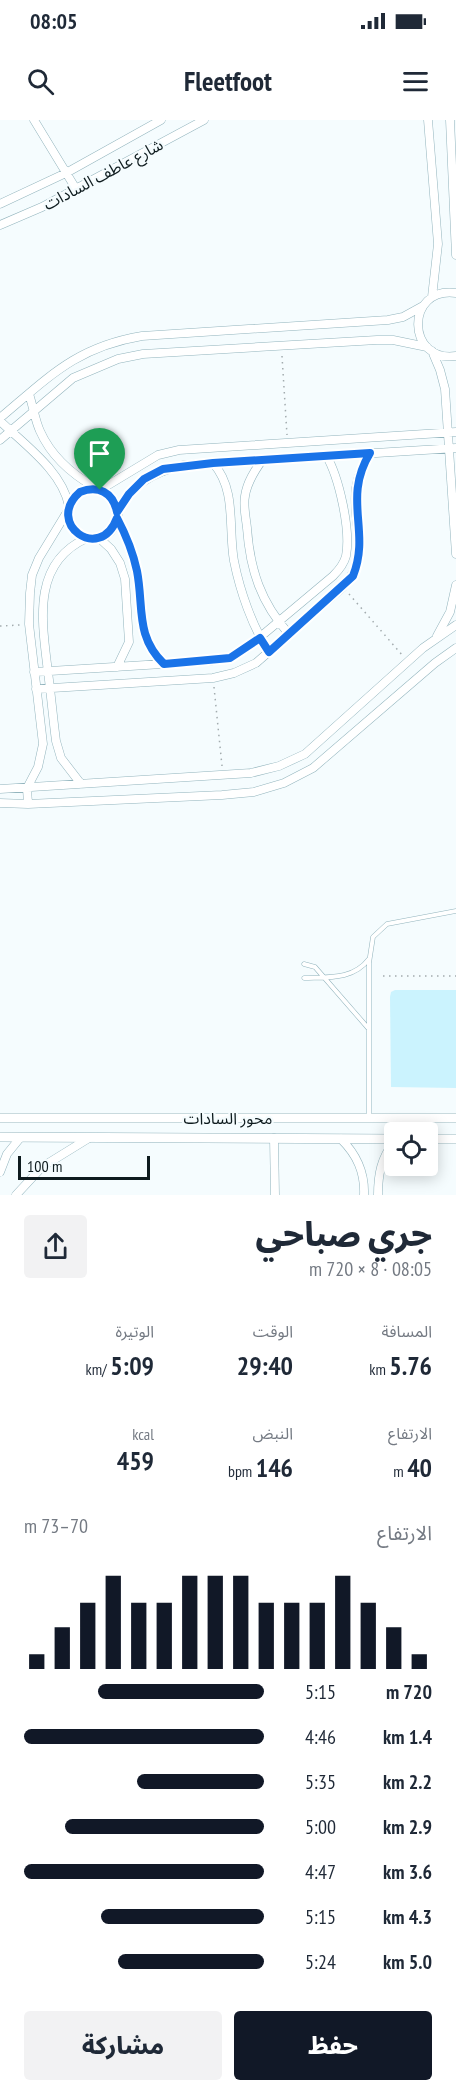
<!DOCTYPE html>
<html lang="ar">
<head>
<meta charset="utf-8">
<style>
  body { margin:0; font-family:"PT Sans Narrow","Noto Sans Arabic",sans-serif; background:#f2f2f3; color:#1f2937; direction:rtl; height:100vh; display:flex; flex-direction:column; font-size:22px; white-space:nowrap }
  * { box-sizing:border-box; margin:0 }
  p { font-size:20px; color:#747a83 }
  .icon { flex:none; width:33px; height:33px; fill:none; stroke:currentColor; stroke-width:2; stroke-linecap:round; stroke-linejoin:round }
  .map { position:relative; height:1075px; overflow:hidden; direction:ltr }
  .drawer { display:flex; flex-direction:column; background:#fff; flex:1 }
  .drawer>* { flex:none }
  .controls { position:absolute; left:384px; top:1002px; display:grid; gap:12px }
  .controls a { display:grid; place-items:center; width:54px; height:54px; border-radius:6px; background:#fff; box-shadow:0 3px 15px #0003; font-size:30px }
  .scale { position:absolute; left:18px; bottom:15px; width:132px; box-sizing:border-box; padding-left:6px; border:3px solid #0e1b1e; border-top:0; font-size:16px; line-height:21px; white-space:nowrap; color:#0e1b1e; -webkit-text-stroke:4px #f5fcfe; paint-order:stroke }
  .pin { position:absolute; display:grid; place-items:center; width:51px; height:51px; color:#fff; margin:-62px -26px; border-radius:50% 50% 50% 0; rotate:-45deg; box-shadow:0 0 6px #0007 }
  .pin .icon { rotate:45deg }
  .round { display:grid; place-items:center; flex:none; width:63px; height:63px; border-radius:6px; background:#f2f2f3 }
  .overview { display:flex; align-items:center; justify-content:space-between; height:102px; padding:0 24px }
  h1 { font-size:33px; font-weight:800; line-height:45px }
  .stats { display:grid; grid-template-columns:repeat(3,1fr); gap:9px; height:102px; padding:6px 24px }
  .stats div { display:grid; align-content:center }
  .stats b { font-size:26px; font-weight:800 }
  .stats small { font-size:16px; font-weight:400 }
  .stats p { font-size:16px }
  .chart { height:168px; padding:12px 24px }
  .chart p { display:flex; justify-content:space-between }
  .chart svg { width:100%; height:108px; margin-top:6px; stroke:#111827; stroke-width:6 }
  .action { display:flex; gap:12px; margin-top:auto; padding:12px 24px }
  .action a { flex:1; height:69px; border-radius:6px; background:#111827; color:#fff; font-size:24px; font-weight:800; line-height:69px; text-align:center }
  .action a+a { background:#f2f2f3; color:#1f2937 }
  ul { padding:0 24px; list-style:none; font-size:20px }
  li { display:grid; grid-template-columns:96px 72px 1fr; align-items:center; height:45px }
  li i { height:15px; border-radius:8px; background:#111827 }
  .status { display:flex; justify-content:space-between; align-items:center; height:42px; padding:0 30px; background:#fff; direction:ltr }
  .status svg { height:16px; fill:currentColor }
  header { display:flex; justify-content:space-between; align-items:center; height:78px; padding:0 24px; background:#fff; font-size:27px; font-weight:800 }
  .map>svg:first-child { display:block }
</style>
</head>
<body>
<div class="status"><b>08:05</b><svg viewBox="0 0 49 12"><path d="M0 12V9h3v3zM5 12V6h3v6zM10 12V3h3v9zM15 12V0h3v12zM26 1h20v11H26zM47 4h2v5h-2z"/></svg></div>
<header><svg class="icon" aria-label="menu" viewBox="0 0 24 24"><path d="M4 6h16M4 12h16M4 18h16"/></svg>Fleetfoot<svg class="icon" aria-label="search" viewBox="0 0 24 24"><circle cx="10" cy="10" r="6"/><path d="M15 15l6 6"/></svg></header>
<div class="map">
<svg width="456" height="1075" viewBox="0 0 456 1075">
  <rect width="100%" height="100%" fill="#f5fcfe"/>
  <path fill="#cbf3fe" d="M395,870H456V968L391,967L390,877L391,872Z"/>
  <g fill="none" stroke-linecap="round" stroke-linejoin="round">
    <g stroke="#92b4bd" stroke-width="5">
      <path id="service" d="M304,844L315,847L368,908
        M304,858C328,857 353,860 369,839
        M369,997V843L373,817L387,804L456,791"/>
    </g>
    <g stroke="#92b4bd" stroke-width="9">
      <path id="minor" d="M34,0L76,69
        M428,0L438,124L432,177
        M450,0L456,135
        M0,84L66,53L161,0
        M0,105L42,87L204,0
        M456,173C405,166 406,243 456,236
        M432,231L440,250L445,269L456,434
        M29,274C33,286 35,300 40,311C51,336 73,355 96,368
        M0,298C49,257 76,227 142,216L388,200L403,197L423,186
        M0,301C25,325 62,351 69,386
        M0,320L73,258L118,239L143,234L377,220H393L427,227
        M263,339C255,350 247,362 245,376C243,386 246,398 247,408C250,450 261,483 289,514
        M213,343C237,370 228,408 234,441C240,471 252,506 269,532
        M68 394a25 25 0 1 1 50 0a25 25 0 1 1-50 0Z
        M100,370L158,335L179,330L456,312
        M117,392C134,364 152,352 184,345L456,328
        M117,398C126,415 133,432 137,451C144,487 135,516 164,544
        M99,418L111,429L120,443L125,459L129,522L117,547
        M437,516L450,492L456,465
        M34,552L210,541L230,538L247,528L333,456C339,450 344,444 346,436C351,410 339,357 326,335
        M36,569L213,558L234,553L256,543L343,467C373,433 351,406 356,368C358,355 363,344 370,333
        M81,664L61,638L56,621C53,598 51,575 48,552C42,502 31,443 87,418
        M0,669L251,653L279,646L305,634L423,528L456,505
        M0,683L28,684L222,675L254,672L284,663L313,648L435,543L456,528
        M28,684L27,668L38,647L43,624L29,504L30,473L32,455L39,438L67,392
        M274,1018L275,1075
        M341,1019C357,1035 365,1052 364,1075
        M0,1052L7,1034L20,1018
        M16,1075L42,1047L89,1018
        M378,1075C378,1055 381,1038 394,1022"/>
    </g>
    <g stroke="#92b4bd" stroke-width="10">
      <path id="tertiary" d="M0,998H456
        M0,1017L394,1019
        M428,1019H456"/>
    </g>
    <path stroke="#a2abae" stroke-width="1.5" stroke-dasharray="1.5 4.5" stroke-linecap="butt" d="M282,236L287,315
      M349,474L403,536
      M0,506L20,505
      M214,567L222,646
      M383,856H456"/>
    <use href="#service" stroke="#fff" stroke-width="4"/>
    <use href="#minor" stroke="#fff" stroke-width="8"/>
    <use href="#tertiary" stroke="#fff" stroke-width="9"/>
  </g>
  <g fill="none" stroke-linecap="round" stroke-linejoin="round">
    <g stroke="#fff" stroke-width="12">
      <path id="route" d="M370,333C342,379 371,411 353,456L269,532L260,518L230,538L164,544C135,516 144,487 137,451C133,432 126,415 117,398C100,444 44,403 80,372C98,365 113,372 117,392L129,374L144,359L163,349L213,343Z"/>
    </g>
    <use href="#route" stroke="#1a73e8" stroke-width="8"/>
  </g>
  <g text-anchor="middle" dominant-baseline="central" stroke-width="4.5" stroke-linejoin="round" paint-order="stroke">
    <g font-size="16" fill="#0e1b1e" stroke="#f5fcfe">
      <text transform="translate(103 54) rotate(-28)">شارع عاطف السادات</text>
      <text x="228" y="998">محور السادات</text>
    </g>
  </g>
</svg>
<div class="controls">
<a><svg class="icon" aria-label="locate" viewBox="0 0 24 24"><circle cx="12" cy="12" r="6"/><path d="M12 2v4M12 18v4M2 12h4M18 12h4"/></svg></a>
</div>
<div class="scale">100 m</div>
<div class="pin" style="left:100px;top:370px;background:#1e9e55"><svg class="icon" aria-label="arrive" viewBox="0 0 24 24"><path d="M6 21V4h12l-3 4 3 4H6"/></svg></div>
</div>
<section class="drawer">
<div class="overview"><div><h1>جري صباحي</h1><p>08:05 · 8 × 720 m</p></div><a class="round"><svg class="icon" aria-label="share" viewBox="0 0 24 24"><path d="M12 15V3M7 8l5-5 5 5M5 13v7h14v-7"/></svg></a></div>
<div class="stats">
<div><p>المسافة</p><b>5.76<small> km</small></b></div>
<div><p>الوقت</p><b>29:40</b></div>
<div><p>الوتيرة</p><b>5:09<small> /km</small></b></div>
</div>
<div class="stats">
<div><p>الارتفاع</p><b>40<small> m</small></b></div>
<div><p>النبض</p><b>146<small> bpm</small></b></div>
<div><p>kcal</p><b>459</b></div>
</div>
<div class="chart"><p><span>الارتفاع</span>70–73 m</p>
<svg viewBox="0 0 160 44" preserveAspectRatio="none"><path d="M5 44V38M15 44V27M25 44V17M35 44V6M45 44V17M55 44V17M65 44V6M75 44V6M85 44V6M95 44V17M105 44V17M115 44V17M125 44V6M135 44V17M145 44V27M155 44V38"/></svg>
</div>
<ul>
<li><b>720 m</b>5:15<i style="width:69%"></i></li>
<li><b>1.4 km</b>4:46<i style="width:100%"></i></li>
<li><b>2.2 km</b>5:35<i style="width:53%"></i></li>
<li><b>2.9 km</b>5:00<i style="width:83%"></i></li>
<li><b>3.6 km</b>4:47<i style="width:100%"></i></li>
<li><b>4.3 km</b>5:15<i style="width:68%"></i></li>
<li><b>5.0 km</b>5:24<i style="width:61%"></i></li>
</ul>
<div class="action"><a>حفظ</a><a>مشاركة</a></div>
</section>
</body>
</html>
